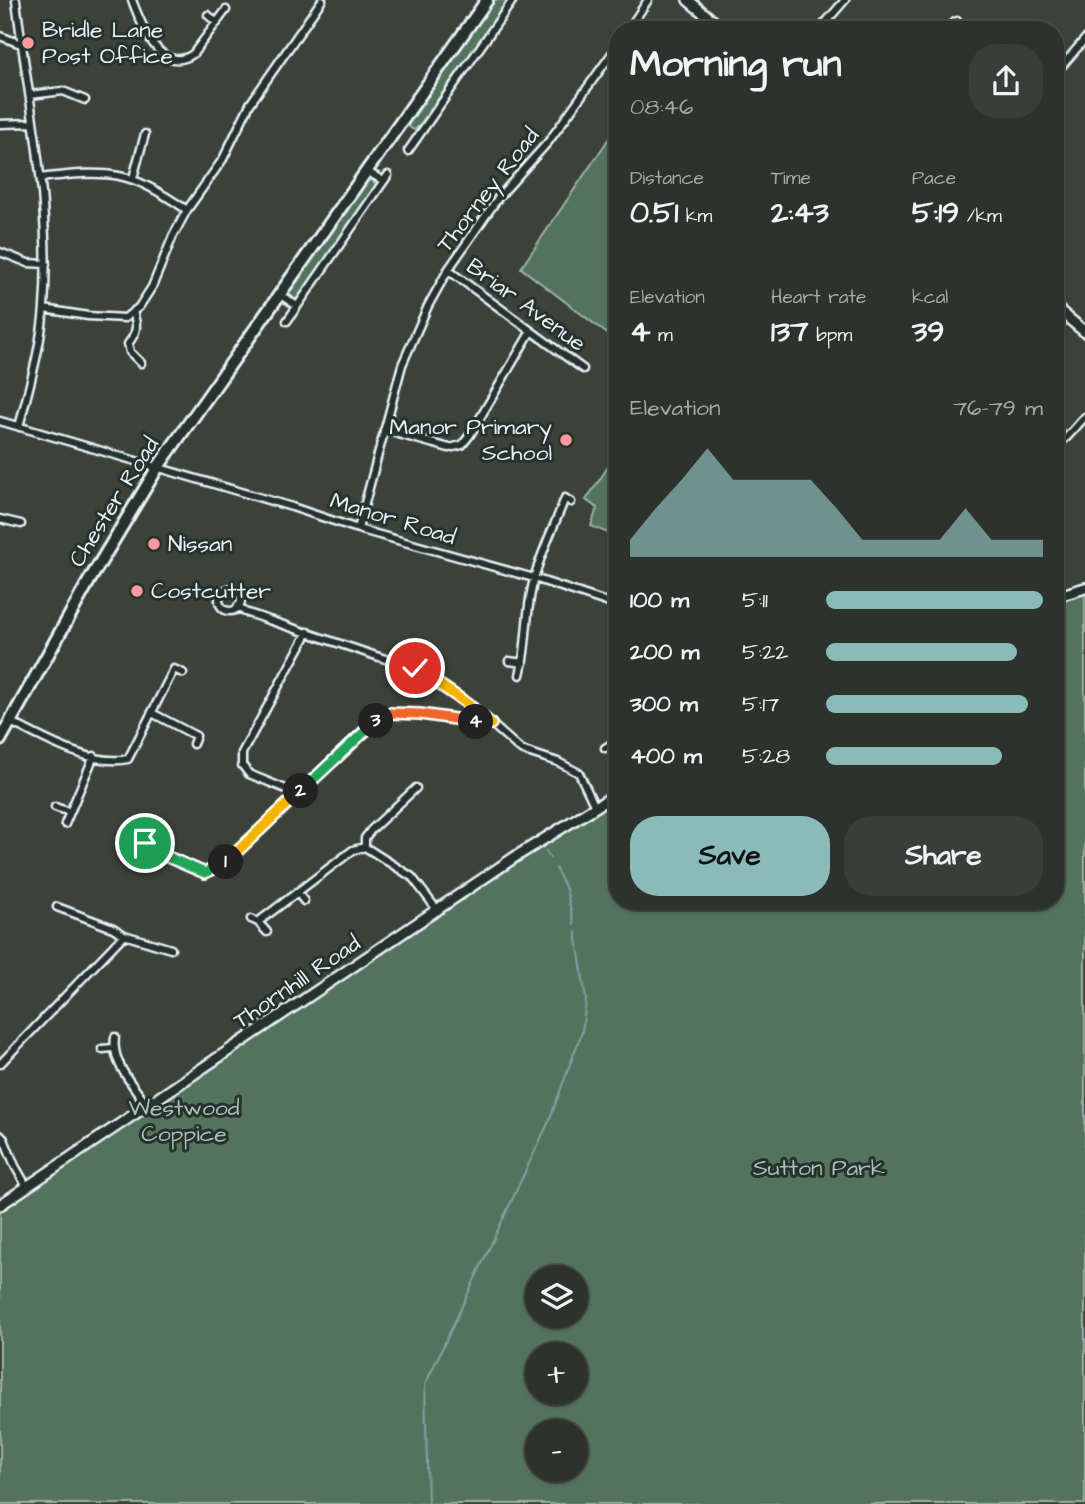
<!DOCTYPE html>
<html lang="en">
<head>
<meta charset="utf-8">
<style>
  body { margin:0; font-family:"Architects Daughter",sans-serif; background:#393e38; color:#f1f3f6; height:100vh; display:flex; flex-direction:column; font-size:26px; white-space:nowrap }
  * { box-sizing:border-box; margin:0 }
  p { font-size:23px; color:#a7aaa9 }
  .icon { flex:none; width:38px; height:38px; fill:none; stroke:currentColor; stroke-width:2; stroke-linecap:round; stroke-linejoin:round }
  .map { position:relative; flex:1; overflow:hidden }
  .details { position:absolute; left:609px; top:21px; width:455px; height:889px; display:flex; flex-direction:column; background:#2d322c; border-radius:28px; box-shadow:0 2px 5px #0004,0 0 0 2px #484d48 }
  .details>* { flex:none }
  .fabs { position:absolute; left:525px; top:1265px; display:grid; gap:14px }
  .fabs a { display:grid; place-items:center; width:63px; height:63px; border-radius:50%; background:#2d322c; box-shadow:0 2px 5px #0004,0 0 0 2px #484d48; font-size:35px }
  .pin { position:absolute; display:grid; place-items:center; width:60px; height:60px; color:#fff; margin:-30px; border:4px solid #fff; border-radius:50%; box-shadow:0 2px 7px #0007 }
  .km { position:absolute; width:35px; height:35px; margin:-18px; border-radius:50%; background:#222; color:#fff; font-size:19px; line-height:35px; text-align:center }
  .round { display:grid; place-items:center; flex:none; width:74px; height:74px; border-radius:28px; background:#393e38 }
  .summary { display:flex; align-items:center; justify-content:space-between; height:119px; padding:0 21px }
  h1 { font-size:38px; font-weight:700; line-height:52px }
  .stats { display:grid; grid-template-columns:repeat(3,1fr); gap:10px; height:119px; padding:7px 21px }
  .stats div { display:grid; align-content:center }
  .stats b { font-size:30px; font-weight:700 }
  .stats small { font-size:19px; font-weight:400 }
  .stats p { font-size:19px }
  .chart { height:196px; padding:14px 21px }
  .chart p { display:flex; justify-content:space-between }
  .chart svg { width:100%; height:126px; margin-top:7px; fill:#8bbbb9; opacity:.7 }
  .cta { display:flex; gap:14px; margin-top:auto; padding:14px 21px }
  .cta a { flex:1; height:80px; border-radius:28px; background:#8bbbb9; color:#111; font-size:28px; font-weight:700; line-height:80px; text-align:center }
  .cta a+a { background:#393e38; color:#f1f3f6 }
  ul { padding:0 21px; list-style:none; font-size:23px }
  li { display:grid; grid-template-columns:112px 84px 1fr; align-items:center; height:52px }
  li i { height:18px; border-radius:9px; background:#8bbbb9 }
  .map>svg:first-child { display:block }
</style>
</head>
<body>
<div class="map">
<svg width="1085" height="1504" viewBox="0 0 1085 1504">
  <rect width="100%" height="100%" fill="#3c423a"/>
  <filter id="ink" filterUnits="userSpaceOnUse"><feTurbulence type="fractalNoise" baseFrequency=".0143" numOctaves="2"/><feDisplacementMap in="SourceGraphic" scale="14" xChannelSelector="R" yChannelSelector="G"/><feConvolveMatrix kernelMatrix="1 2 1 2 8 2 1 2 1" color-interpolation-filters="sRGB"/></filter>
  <g filter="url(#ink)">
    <path fill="#52735d" stroke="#9db2aa" stroke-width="2" fill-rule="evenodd" d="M494,0H509L418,127L414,130L409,127V124Z
      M618,125V342L521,268Z
      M370,179L377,185L300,296L295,300L288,292L366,181Z
      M618,452V537L591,526L597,508L586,500Z
      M1085,593V1504H0V1212L213,1066L618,796V901H1055V602ZM537,1278H576V1316H537ZM537,1354H576V1393H537ZM537,1432H576V1470H537Z"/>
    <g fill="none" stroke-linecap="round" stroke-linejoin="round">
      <path stroke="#879da5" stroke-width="2" d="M546,851L550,858
        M556,869L566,889L574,924
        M428,1504L425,1385L549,1121L582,1032L586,1000L576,932"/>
      <g stroke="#e8f1f8" stroke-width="11">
        <path id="minor" d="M16,0C28,102 52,204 44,307C41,348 29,387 19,427
          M132,0C141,24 160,76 193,54L226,10
          M208,15L217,23
          M628,30L648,0
          M819,30L845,0
          M951,30L953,23L957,21
          M0,36L21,44
          M1055,74L1085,39
          M30,95L63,91L85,100
          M0,124L33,123
          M408,151L513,0
          M366,171L384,181
          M40,178C112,170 126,169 187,210
          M133,178L145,134
          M0,252L28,263L46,264
          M448,270L583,369
          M279,294L297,306
          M44,309L88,316L125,318L139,307L152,287L173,236L187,210L223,159L250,104L322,0
          M133,312C138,326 137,332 128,344L130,352L141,363
          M287,321L388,175
          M0,421L292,507L358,529L534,578L618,606
          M384,430L449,448L462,445L470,435L531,331
          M1055,447L1067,437L1085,417
          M0,519L21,524
          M358,529L402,365L428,306L448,270L498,198L549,141L618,45
          M219 600a11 11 0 1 1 22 0a11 11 0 1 1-22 0Z
          M238,606L245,612L415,669L468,703L521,750L558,762L579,773L595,807
          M509,661L523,663
          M520,675C528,644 525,611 534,579C541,552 555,525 565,498L571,502
          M152,713L196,736L193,744
          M11,722C42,738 93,767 128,759L174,669L183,673
          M605,748L618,740
          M298,794L249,774L242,765V753L308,632
          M55,807L70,812
          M65,824L94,756
          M144 849a10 10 0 1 1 20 0a10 10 0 1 1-20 0Z
          M365,847V838L371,830L416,788
          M163,854L205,873L224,864L370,724L390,713L420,714L489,724
          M297,892L304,901
          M57,907L113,928L124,935L171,949
          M251,919L258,922L353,850L365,847L412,877L438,911
          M258,922L267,932
          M115,1037C111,1063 133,1085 147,1105
          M102,1049L113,1048
          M0,1064L124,935
          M0,1135L4,1139L15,1166L27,1187"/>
      </g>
      <g stroke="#e8f1f8" stroke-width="14">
        <path id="secondary" d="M688,0L724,30
          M1055,307L1085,332
          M1055,597L1085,588
          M0,1205L515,857L618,793"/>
      </g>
      <g stroke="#e8f1f8" stroke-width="16">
        <path id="trunk" d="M0,740L89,581L158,467L487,0"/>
      </g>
      <use href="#minor" stroke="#26332d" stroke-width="6"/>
      <use href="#secondary" stroke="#26332d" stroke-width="9"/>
      <use href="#trunk" stroke="#26332d" stroke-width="10"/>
    </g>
  </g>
  <g fill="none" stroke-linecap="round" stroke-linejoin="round" filter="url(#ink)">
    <g stroke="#fff" stroke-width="14">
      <path id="split-1" d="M145,843L151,839H158L164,848L163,855L205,873L226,862"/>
    </g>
    <g stroke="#fff" stroke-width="14">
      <path id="split-2" d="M226,862L301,791"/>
    </g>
    <g stroke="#fff" stroke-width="14">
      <path id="split-3" d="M301,791L376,721"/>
    </g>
    <g stroke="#fff" stroke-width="14">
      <path id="split-4" d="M376,721L390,713L420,714L476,722"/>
    </g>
    <g stroke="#fff" stroke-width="14">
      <path id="split-5" d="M415,668L468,704L491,724L476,722"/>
    </g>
    <use href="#split-1" stroke="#22a559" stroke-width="9"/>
    <use href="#split-2" stroke="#f5b400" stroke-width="9"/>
    <use href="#split-3" stroke="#22a559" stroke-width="9"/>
    <use href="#split-4" stroke="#f0652b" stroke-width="9"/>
    <use href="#split-5" stroke="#f5b400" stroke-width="9"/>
  </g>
  <g fill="#ff9aa2" stroke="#26332d" stroke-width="2.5">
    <circle cx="28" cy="43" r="7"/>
    <circle cx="566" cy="440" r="7"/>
    <circle cx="154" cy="544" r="7"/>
    <circle cx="137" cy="591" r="7"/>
  </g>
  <g text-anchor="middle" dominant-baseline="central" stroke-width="6" stroke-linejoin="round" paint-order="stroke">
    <g font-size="23" fill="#e8f1f8" stroke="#26332d" text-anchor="start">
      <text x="42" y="30">Bridle Lane<tspan x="42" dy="26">Post Office</tspan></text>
      <text x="552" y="427" text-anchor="end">Manor Primary<tspan x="552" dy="26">School</tspan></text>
      <text x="168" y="544">Nissan</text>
      <text x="151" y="591">Costcutter</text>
    </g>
    <g font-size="23" fill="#e8f1f8" stroke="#26332d">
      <text transform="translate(488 190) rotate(-52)">Thorney Road</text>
      <text transform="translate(526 305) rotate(36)">Briar Avenue</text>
      <text transform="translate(114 502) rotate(-58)">Chester Road</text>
      <text transform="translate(393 519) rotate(17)">Manor Road</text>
      <text transform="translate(297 982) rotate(-34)">Thornhill Road</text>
    </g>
    <g font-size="23" fill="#acbfba" stroke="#26332d">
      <text x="184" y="1108">Westwood<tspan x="184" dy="26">Coppice</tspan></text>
      <text x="819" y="1168">Sutton Park</text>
    </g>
  </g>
</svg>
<div class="fabs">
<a><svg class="icon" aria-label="layers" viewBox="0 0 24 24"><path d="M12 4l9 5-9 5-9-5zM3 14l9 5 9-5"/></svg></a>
<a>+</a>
<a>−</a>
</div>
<div class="pin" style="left:145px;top:843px;background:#1e9e55"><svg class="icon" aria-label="arrive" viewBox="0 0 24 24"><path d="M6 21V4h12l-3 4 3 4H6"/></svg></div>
<div class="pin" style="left:415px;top:668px;background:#d93025"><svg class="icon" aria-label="check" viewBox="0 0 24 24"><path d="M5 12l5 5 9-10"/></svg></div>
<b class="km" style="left:226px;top:862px">1</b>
<b class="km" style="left:301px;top:791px">2</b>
<b class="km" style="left:376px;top:721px">3</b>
<b class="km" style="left:476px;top:722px">4</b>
<section class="details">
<div class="summary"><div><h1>Morning run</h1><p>08:46</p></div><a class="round"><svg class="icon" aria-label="share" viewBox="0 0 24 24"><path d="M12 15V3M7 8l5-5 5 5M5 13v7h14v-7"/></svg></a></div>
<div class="stats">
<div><p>Distance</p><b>0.51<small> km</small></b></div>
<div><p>Time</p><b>2:43</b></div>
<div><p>Pace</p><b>5:19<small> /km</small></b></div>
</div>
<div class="stats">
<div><p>Elevation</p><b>4<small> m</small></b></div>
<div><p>Heart rate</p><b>137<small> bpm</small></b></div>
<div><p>kcal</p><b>39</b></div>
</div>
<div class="chart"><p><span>Elevation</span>76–79 m</p>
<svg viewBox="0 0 160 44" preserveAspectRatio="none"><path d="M0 44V38L10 27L20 17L30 6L40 17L50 17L60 17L70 17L80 27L90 38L100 38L110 38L120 38L130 27L140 38L150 38L160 38V44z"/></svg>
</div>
<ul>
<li><b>100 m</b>5:11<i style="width:100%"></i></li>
<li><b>200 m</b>5:22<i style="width:88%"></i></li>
<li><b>300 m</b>5:17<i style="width:93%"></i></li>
<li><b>400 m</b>5:28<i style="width:81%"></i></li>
</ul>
<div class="cta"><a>Save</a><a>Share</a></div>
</section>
</div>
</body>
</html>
